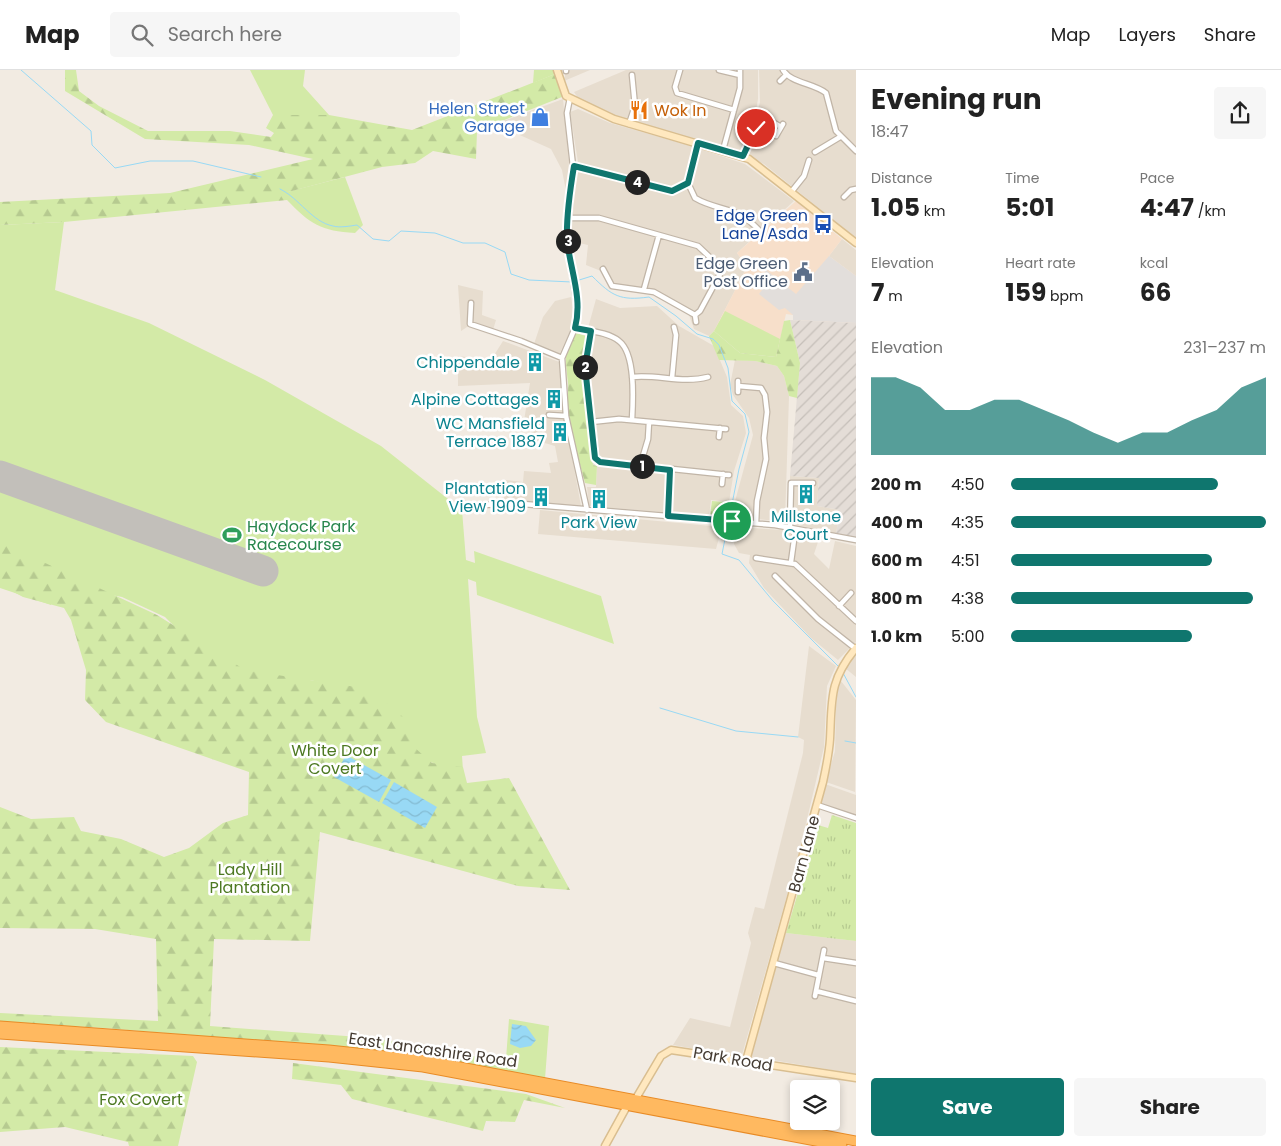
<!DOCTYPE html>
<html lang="en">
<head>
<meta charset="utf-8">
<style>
  body { margin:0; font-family:Poppins,sans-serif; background:#f6f6f6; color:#222; height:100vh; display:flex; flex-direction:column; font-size:19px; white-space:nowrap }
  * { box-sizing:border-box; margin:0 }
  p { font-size:16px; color:#767676 }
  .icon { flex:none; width:28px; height:28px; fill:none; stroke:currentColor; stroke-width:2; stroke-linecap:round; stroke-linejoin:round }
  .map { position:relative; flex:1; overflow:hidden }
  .side { display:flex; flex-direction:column; background:#fff; width:425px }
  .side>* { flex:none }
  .fabs { position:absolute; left:790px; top:1010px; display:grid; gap:10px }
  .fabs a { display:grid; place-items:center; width:50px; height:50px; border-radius:5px; background:#fff; box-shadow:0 2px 8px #0003; font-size:25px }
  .pin { position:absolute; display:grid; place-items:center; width:42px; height:42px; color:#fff; margin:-21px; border:2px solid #fff; border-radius:50%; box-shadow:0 1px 5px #0007 }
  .km { position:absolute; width:25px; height:25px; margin:-12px; border-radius:50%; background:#222; color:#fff; font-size:14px; line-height:25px; text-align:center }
  .round { display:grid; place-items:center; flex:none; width:52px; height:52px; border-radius:5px; background:#f6f6f6 }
  .headline { display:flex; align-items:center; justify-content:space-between; height:85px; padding:0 15px }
  h1 { font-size:28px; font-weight:700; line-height:38px }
  .stats { display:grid; grid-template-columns:repeat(3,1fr); gap:8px; height:85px; padding:5px 15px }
  .stats div { display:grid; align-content:center }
  .stats b { font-size:25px; font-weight:700 }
  .stats small { font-size:14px; font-weight:400 }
  .stats p { font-size:14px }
  .chart { height:140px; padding:10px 15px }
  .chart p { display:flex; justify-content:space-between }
  .chart svg { width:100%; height:90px; margin-top:5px; fill:#0f766e; opacity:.7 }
  .action { display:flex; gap:10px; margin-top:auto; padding:10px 15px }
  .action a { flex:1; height:58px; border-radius:5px; background:#0f766e; color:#fff; font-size:20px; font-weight:700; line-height:58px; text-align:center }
  .action a+a { background:#f6f6f6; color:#222 }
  ul { padding:0 15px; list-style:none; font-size:16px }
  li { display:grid; grid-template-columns:80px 60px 1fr; align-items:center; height:38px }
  li i { height:12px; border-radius:6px; background:#0f766e }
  header { display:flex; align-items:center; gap:30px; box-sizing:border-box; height:70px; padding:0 25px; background:#fff; border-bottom:1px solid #e0e0e0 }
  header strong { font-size:24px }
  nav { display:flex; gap:28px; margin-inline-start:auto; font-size:18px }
  .search { width:350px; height:45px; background:#f6f6f6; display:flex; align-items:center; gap:12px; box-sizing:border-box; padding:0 18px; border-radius:5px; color:#767676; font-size:19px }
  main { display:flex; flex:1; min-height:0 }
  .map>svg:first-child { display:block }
</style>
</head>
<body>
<header>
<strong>Map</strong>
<div class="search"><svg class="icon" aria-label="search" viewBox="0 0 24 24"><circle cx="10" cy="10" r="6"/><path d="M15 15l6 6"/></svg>Search here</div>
<nav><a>Map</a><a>Layers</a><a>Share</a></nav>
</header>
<main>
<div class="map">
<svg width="856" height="1076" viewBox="0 0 856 1076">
  <defs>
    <pattern id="industrial-furrows" width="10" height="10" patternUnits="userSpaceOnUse" patternTransform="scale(1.25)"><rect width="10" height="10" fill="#e4ddd7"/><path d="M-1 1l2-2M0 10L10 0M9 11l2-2" fill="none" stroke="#c5bfb9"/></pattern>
    <pattern id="forest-firs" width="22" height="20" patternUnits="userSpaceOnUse" patternTransform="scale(1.25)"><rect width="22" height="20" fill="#d3eaa7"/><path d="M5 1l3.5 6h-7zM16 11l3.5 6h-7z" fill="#b6ca90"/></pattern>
    <pattern id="park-tufts" width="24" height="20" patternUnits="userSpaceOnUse" patternTransform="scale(1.25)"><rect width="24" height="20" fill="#d3eaa7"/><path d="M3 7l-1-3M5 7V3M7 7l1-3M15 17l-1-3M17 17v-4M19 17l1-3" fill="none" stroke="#b6ca90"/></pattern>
    <pattern id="water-waves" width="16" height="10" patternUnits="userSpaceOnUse" patternTransform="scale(1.25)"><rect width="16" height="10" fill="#98d9f5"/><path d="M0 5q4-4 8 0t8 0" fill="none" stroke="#84bbd2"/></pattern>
  </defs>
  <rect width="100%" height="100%" fill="#f2ebe2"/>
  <path fill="#e7ddcf" d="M566,0H590L564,11Z
    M626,0H758V29L753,58L760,32L759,0H856V168L764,94L743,83L626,50L595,37L578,28L574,22Z
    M563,29L569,92L566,121L562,100L551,79L495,54Z
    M578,39L610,53L688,75L745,94L794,131L737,183L747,197L714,261L709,266L694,259L689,245L661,228L643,221L610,218L601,201L586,195L588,175L570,171L575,101L578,92L570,42Z
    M842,169L856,180V206L829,186Z
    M458,215L483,221L482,245L496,250L493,260L470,255L461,261Z
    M571,227L574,243L571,259L559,285L534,274L543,247L555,231Z
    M596,229L620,238L657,236L679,256L714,276L727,307L731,335L743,346L746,363L734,401L729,432L711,430L709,446L589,436L587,417H596L597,395H593L583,289L588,258Z
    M503,271L562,293V333L581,436L504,429L505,410L523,412L524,401L551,403L549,393L558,392L555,376L531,369V351H524L530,313L458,316V286L491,290Z
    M735,290L755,291L777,296L784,306L789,326L785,452L731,446L753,365L749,348L733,325L730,315Z
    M790,406L819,408L817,436L840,440L836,464L790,453Z
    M540,440L722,457L716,479L538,464Z
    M736,457L798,461L820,466L814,484L829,499L835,471L856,476V572L838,590L811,568L764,518L749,493L750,485L739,483L734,474Z
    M809,576L836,596L827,616L824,677L800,779L742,985L736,986L673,975L690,948L730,957L751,873L748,863L755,837L764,839L803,683L804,670L798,667Z
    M856,583V607L845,598Z
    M841,611L856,630L855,722L826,712L835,681L836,637L838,616Z
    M825,714L856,725V746L820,733Z
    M786,863L856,871V1004L748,986Z"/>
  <path fill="#f7dfca" d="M796,131L842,169L829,186L856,206V253L793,250V245L786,244L776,287L714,261L747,197L737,183Z"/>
  <path fill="url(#industrial-furrows)" d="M790,250L856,253V468L836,464L840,440L817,436L819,408L790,406L800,293Z"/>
  <path fill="#d3eaa7" d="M250,0H305L303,16L329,45H273Z
    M534,0H555V4L533,13Z
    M345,107L363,155L355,163C321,161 310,154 287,130V122Z
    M64,152L55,220L149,253L265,310L381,376L462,440L466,490L475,493L474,481L601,526L614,574L477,525L476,512L468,509L477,647L486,683L462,686L463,700L441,696L422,689L327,614L310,610L282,614H256L178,560L165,547L122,527L106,524L54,523L51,535L0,518V155Z
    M725,241L780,269L776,287L740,283L714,261Z
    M509,949L549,956L545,1009L505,1002Z"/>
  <path fill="url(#forest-firs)" d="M65,0H76L79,21L99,36L148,61H230L271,67L274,63L266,58L273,45H329L412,60L555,4L562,27L477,61L476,89L433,81L415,93L382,97L288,122L287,130L64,152L0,155V132L170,123L313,89L249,75L145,69L65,21Z
    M790,250L800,293L797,328L789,326L784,306L777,296L755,291L719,290L709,266L714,261L740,283L776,287L784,251Z
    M577,263L586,266V268L582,298L593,395L597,396L596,415L585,413C579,389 571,368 567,343C566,333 569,322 568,313C566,294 562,278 577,263Z
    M0,472L157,545L245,600L369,619L408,651L415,678L432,693L463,697L467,713L509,708L570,820L518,816L320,762L310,871L214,869L210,956L373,968L506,992L505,1002L372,980L104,958L0,952V943L158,951L156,869L95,859L0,858V737L31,749L74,747L81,761L121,769L164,787L189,778L223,753L248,745L249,702L106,652L85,630L86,600L71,550L64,538L23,527L6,518H0Z
    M0,977L193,986L197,992L178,1076H129L128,1072L65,1057L0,1062Z
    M293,993L526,1024L565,1038L524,1030L515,1052L486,1051L483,1061L352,1029L341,1015L292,1009Z"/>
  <path fill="url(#park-tufts)" d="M712,431L725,432L722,447L710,446Z
    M832,745L856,753V871L786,863L818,755L828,758Z"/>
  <path fill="#e2dedb" d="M829,186L856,206V253L793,250V245L785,238L779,240L759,224L762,220L759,218L766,200L796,224Z"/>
  <path fill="url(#water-waves)" d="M346,685L391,710L379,732L334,707Z
    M394,712L437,737L425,758L382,733Z
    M512,954L526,956L536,970L531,976L520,978L510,974Z"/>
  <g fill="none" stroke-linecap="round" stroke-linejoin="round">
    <path stroke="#98d9f5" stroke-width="1" d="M21,0L91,61L92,75L115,98L150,91H193L261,107
      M280,119C299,128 312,152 333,156C340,158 350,156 357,155L373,169L389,171L401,161L435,163L463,173H485L505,182L511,204L529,210L572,212
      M576,211L592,206C612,226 620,231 649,227L676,246L697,264L713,269L719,275L728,298L732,331L745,344L749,362L739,399L722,484L739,490L773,531L840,598
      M842,601L856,627
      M660,638L736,661L798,667
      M845,671L856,673"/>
    <path stroke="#c2bfba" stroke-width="31" d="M0,406L263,501"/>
    <g stroke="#c1b5a7" stroke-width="7">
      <path id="street" d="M680,0L675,17L677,23L734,40
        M719,0L740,5
        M783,0C791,13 813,13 826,23L836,61L856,81
        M566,1V0
        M780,11L786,5
        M570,28L567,43L573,96L567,171L578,242L575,258L562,288L566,346L587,440
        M629,54L635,36L632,5
        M776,66L783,54
        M698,73L688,113L695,128C719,142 734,134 759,160
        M723,80L740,18V0
        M815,82L840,67
        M743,86L753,63L760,53L771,51L781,57
        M573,96L670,121L688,113
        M792,121L804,106L809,90
        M844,127L851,120L856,119
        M568,148H599L698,176L716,193L720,204L700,241L695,245
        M603,199L612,216L654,222L695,245L696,252
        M644,219L659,165
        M471,233L470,254L521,271L562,288
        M575,258C588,261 608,262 619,271C636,284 633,331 632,350
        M591,261L585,297L597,391L729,405
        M632,307C657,304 683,314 708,307
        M672,308L676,265L674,257
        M738,316L761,318L765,325L767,342L764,368L766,389L757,431L756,453
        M738,322V311
        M549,345L566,346
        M591,352L619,349L726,359
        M719,367L720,358
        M640,396L648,369L649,352
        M722,414L723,404
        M476,435L523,434L775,455L856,470
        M667,446L670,400
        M790,456L791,413H813
        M756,488L795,494L856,551
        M791,492L795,463
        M775,506L818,549L856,579
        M839,536L851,523
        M817,735L856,748
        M823,888L856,893
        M774,893L818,905
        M816,921L856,931
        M815,926L824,880"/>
    </g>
    <g stroke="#d9be90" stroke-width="9">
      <path id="secondary" d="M557,0L566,26L614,49L749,89L856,173
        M746,991L823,712C826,698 829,684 830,669C832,630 829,610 856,578
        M635,1030L661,986L671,980L856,1008
        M605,1076L627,1036"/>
    </g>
    <g stroke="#e88b26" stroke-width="11">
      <path id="highway" d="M0,956L329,980L423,990L856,1071
        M0,964L329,987L423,997L842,1076"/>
    </g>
    <use href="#street" stroke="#fff" stroke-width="4.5"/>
    <use href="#secondary" stroke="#ffe8bf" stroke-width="6"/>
    <use href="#highway" stroke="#ffb960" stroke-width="9"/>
  </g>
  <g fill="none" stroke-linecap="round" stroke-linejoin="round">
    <g stroke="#fff" stroke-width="10">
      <path id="route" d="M732,451L668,446L670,400L600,392L595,388L585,297L591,261L575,258C583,228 570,199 567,170C566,146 570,120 574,96L672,121L688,113L698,73L743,86L756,58"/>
    </g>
    <use href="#route" stroke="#0f766e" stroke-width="6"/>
  </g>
  <defs>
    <g id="restaurant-bare" transform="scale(1.5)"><path d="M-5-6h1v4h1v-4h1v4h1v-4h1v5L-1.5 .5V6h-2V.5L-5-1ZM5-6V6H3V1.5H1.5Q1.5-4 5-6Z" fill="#e8710a" stroke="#fff" stroke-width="2.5" paint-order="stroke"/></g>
    <g id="shop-bare" transform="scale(1.5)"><path d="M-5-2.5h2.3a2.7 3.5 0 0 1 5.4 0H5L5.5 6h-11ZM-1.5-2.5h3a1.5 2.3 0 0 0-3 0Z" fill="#3f7fe0" stroke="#fff" stroke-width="2.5" paint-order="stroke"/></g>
    <g id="bus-bare" transform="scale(1.5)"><path d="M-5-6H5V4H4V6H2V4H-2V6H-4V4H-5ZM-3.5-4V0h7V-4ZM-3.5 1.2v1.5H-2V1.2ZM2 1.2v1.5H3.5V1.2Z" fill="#1a4fb4" stroke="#fff" stroke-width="2.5" paint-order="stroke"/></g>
    <g id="civic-bare" transform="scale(1.5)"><path d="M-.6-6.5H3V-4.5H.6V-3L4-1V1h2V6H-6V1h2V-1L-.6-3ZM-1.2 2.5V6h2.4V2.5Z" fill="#5c6f8a" stroke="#fff" stroke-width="2.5" paint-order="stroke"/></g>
    <g id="building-bare" transform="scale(1.5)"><path d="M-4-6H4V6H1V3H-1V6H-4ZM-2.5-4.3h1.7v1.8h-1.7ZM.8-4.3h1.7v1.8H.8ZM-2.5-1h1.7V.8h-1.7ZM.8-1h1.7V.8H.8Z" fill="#0f9aa8" stroke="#fff" stroke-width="2.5" paint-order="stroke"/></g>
    <g id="stadium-bare" transform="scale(1.5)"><path d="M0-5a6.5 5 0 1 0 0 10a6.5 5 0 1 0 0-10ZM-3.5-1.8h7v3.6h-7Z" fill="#2e9e5b" stroke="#fff" stroke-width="2.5" paint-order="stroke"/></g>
  </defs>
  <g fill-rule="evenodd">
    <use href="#restaurant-bare" x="639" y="40"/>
    <use href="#shop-bare" x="540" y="47"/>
    <use href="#bus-bare" x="823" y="154"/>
    <use href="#civic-bare" x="803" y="202"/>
    <use href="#building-bare" x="535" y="292"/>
    <use href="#building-bare" x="554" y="329"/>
    <use href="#building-bare" x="560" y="362"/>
    <use href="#building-bare" x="806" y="424"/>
    <use href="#building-bare" x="541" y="427"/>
    <use href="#building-bare" x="599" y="429"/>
    <use href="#stadium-bare" x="232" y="465"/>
  </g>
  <g text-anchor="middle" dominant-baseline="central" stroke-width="5" stroke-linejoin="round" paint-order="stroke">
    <g font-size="16" fill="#366cbe" stroke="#fff" text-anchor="end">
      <text x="525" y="38">Helen Street<tspan x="525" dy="18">Garage</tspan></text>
    </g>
    <g font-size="16" fill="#c56008" stroke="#fff" text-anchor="start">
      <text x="654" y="40">Wok In</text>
    </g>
    <g font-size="16" fill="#164399" stroke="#fff" text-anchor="end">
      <text x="808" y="145">Edge Green<tspan x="808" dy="18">Lane/Asda</tspan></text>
    </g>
    <g font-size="16" fill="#4e5e75" stroke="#fff" text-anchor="end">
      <text x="788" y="193">Edge Green<tspan x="788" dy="18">Post Office</tspan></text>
    </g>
    <g font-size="16" fill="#0d838f" stroke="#fff" text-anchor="end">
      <text x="520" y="292">Chippendale</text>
      <text x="539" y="329">Alpine Cottages</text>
      <text x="545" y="353">WC Mansfield<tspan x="545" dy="18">Terrace 1887</tspan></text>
      <text x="526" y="418">Plantation<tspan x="526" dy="18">View 1909</tspan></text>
      <text x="806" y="446" text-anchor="middle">Millstone<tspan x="806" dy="18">Court</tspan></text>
      <text x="599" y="452" text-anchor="middle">Park View</text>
    </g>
    <g font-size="16" fill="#27864d" stroke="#fff" text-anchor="start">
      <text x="247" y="456">Haydock Park<tspan x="247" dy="18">Racecourse</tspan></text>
    </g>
    <g font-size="16" fill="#4d7922" stroke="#fff">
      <text x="335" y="680">White Door<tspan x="335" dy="18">Covert</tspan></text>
      <text x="250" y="799">Lady Hill<tspan x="250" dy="18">Plantation</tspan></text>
      <text x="141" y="1029">Fox Covert</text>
    </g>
    <g font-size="16" fill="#443b32" stroke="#fff">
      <text transform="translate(804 784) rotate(-75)">Barn Lane</text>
      <text transform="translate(433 980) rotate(8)">East Lancashire Road</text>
      <text transform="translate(733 989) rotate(10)">Park Road</text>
    </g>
  </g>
</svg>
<div class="fabs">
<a><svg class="icon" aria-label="layers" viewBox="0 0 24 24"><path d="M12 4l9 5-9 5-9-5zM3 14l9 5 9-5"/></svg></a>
</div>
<div class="pin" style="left:732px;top:451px;background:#1e9e55"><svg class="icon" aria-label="arrive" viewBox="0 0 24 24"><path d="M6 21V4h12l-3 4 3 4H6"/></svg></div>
<div class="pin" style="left:756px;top:58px;background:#d93025"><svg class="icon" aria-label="check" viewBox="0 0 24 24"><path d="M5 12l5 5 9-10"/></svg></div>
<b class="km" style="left:642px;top:396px">1</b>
<b class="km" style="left:585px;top:297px">2</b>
<b class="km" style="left:568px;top:171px">3</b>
<b class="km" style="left:637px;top:112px">4</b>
</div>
<section class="side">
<div class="headline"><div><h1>Evening run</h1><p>18:47</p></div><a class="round"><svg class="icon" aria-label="share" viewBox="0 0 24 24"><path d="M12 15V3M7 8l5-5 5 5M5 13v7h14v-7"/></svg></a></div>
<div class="stats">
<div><p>Distance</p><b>1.05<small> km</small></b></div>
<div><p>Time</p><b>5:01</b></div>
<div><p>Pace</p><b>4:47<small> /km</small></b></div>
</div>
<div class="stats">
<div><p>Elevation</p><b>7<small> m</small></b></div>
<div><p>Heart rate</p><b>159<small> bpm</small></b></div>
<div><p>kcal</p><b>66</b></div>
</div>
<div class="chart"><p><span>Elevation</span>231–237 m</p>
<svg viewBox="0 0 160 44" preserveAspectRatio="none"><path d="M0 44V6L10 6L20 11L30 22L40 22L50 17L60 17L70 22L80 27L90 33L100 38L110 33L120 33L130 27L140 22L150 11L160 6V44z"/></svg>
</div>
<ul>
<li><b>200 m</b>4:50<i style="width:81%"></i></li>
<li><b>400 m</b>4:35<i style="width:100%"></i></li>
<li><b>600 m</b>4:51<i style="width:79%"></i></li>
<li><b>800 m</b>4:38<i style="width:95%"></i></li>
<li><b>1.0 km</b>5:00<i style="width:71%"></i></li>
</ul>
<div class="action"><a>Save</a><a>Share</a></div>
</section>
</main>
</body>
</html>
